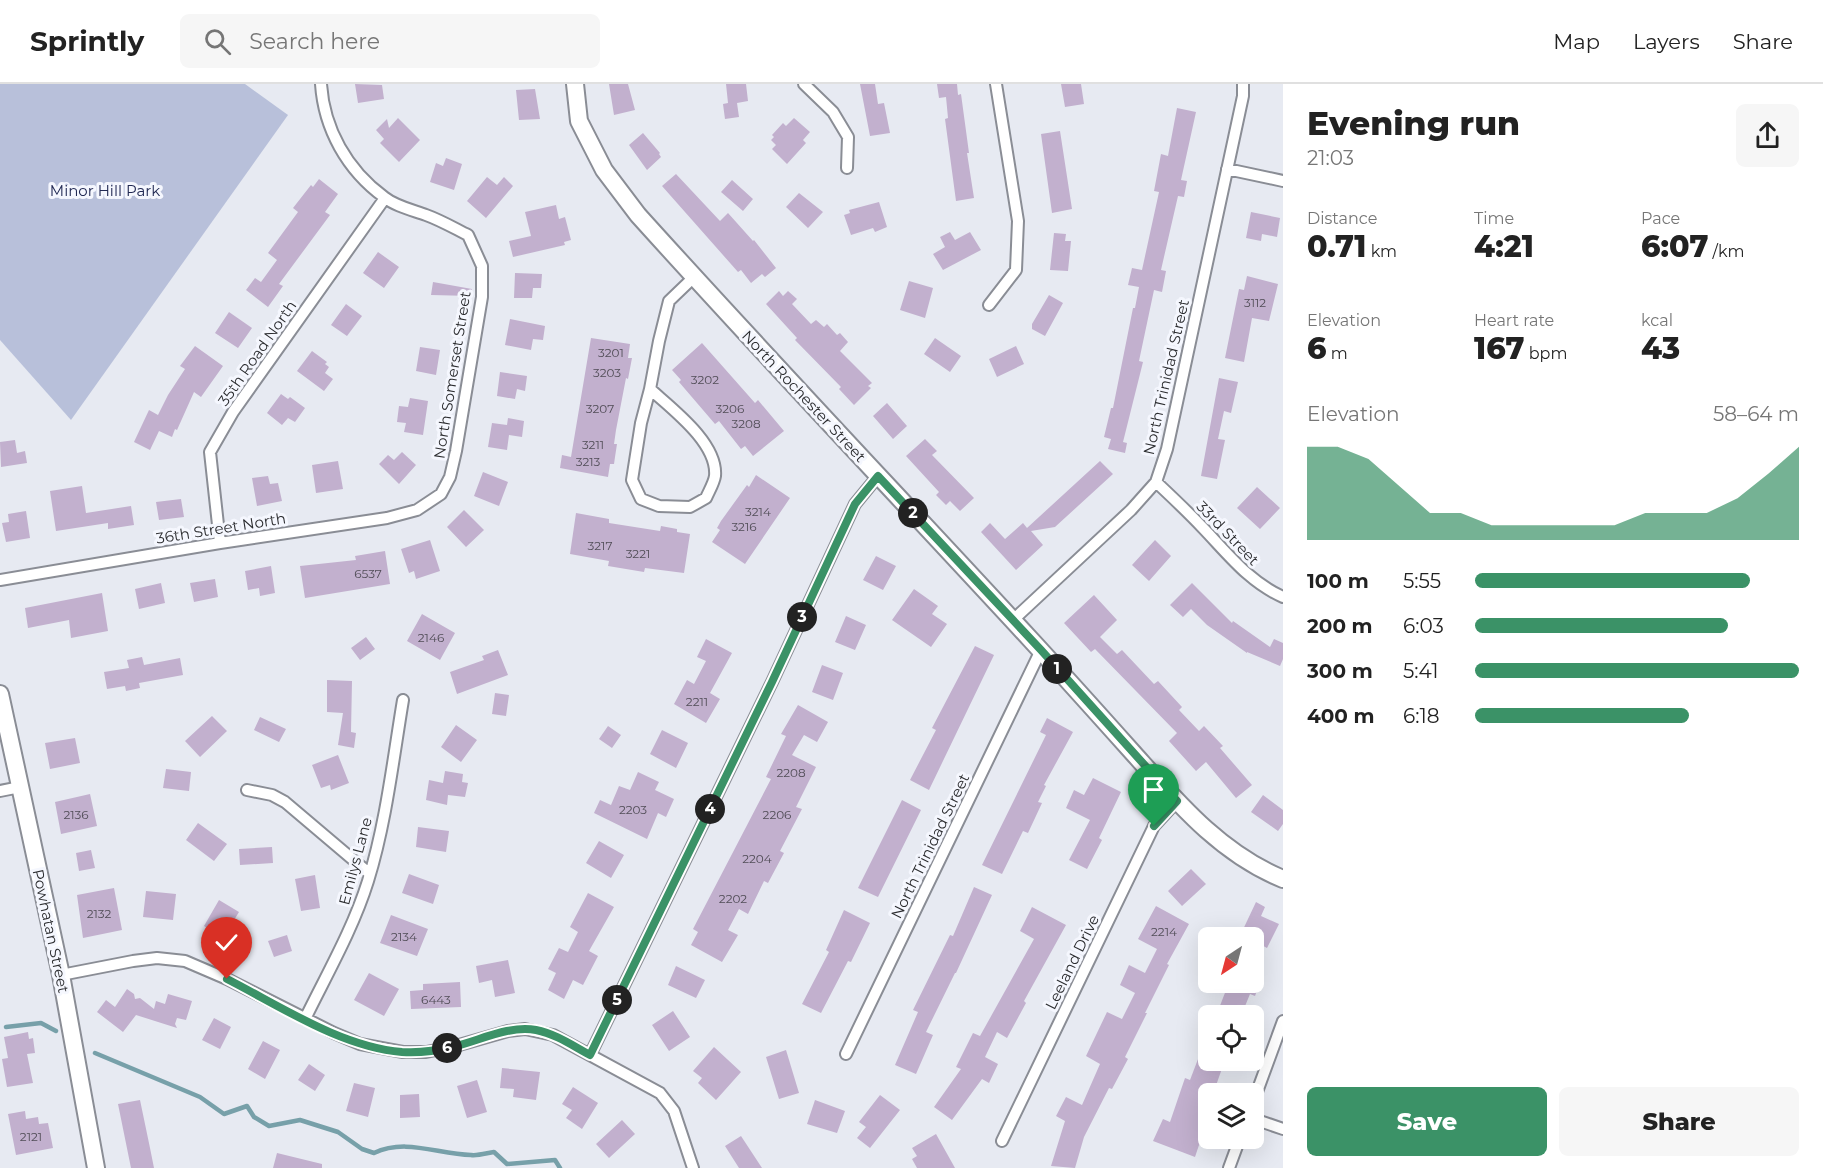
<!DOCTYPE html>
<html lang="en">
<head>
<meta charset="utf-8">
<style>
  body { margin:0; font-family:Montserrat,sans-serif; background:#f6f6f6; color:#222; height:100vh; display:flex; flex-direction:column; font-size:22px; white-space:nowrap }
  * { box-sizing:border-box; margin:0 }
  p { font-size:20px; color:#767676 }
  .icon { flex:none; width:33px; height:33px; fill:none; stroke:currentColor; stroke-width:2; stroke-linecap:round; stroke-linejoin:round }
  .map { position:relative; flex:1; overflow:hidden }
  .side { display:flex; flex-direction:column; background:#fff; width:540px }
  .side>* { flex:none }
  .needle { width:39px; rotate:216deg }
  .fabs { position:absolute; left:1198px; top:843px; display:grid; gap:12px }
  .fabs a { display:grid; place-items:center; width:66px; height:66px; border-radius:9px; background:#fff; box-shadow:0 6px 24px #0002; font-size:30px }
  .pin { position:absolute; display:grid; place-items:center; width:51px; height:51px; color:#fff; margin:-62px -26px; border-radius:50% 50% 50% 0; rotate:-45deg; box-shadow:0 0 6px #0007 }
  .pin .icon { rotate:45deg }
  .km { position:absolute; width:30px; height:30px; margin:-15px; border-radius:50%; background:#222; color:#fff; font-size:16px; line-height:30px; text-align:center }
  .round { display:grid; place-items:center; flex:none; width:63px; height:63px; border-radius:9px; background:#f6f6f6 }
  .head { display:flex; align-items:center; justify-content:space-between; height:102px; padding:0 24px }
  h1 { font-size:33px; font-weight:800; line-height:45px }
  .figures { display:grid; grid-template-columns:repeat(3,1fr); gap:9px; height:102px; padding:6px 24px }
  .figures div { display:grid; align-content:center }
  .figures b { font-size:30px; font-weight:800 }
  .figures small { font-size:16px; font-weight:400 }
  .figures p { font-size:16px }
  .chart { height:168px; padding:12px 24px }
  .chart p { display:flex; justify-content:space-between }
  .chart svg { width:100%; height:108px; margin-top:6px; fill:#3b9267; opacity:.7 }
  .cta { display:flex; gap:12px; margin-top:auto; padding:12px 24px }
  .cta a { flex:1; height:69px; border-radius:9px; background:#3b9267; color:#fff; font-size:24px; font-weight:800; line-height:69px; text-align:center }
  .cta a+a { background:#f6f6f6; color:#222 }
  ul { padding:0 24px; list-style:none; font-size:20px }
  li { display:grid; grid-template-columns:96px 72px 1fr; align-items:center; height:45px }
  li i { height:15px; border-radius:8px; background:#3b9267 }
  header { display:flex; align-items:center; gap:36px; box-sizing:border-box; height:84px; padding:0 30px; background:#fff; border-bottom:2px solid #e0e0e0 }
  header strong { font-size:28px }
  nav { display:flex; gap:33px; margin-inline-start:auto; font-size:21px }
  .search { width:420px; height:54px; background:#f6f6f6; display:flex; align-items:center; gap:15px; box-sizing:border-box; padding:0 21px; border-radius:9px; color:#767676; font-size:22px }
  main { display:flex; flex:1; min-height:0 }
  .map>svg:first-child { display:block }
</style>
</head>
<body>
<header>
<strong>Sprintly</strong>
<div class="search"><svg class="icon" aria-label="search" viewBox="0 0 24 24"><circle cx="10" cy="10" r="6"/><path d="M15 15l6 6"/></svg>Search here</div>
<nav><a>Map</a><a>Layers</a><a>Share</a></nav>
</header>
<main>
<div class="map">
<svg width="1283" height="1084" viewBox="0 0 1283 1084">
  <rect width="100%" height="100%" fill="#e7eaf2"/>
  <path fill="#b8c0da" d="M0,0H245L288,31L71,336L0,256Z"/>
  <g fill="none" stroke-linecap="round" stroke-linejoin="round">
    <path stroke="#77a0a9" stroke-width="4.5" d="M6,943L41,939L56,947
      M95,969L200,1013L224,1030L247,1022L254,1033L269,1042L300,1036L338,1048L362,1065L374,1069C406,1054 437,1070 471,1071C478,1072 487,1069 494,1068L507,1080L555,1076L560,1084"/>
  </g>
  <path fill="#c2b0ce" d="M355,0L382,1L384,15L358,19Z
    M609,0H628L635,26L614,31Z
    M726,0H746L748,17L737,19L739,33L725,35L723,20L728,19Z
    M860,0H875L878,20L884,19L890,49L870,52Z
    M937,0H957L958,11L961,10L969,69H967L974,114L956,117L945,35L948,34L946,13L939,14Z
    M1061,0H1081L1084,20L1065,23Z
    M535,5L540,35L519,36L516,6Z
    M1177,24L1196,28L1181,96L1187,97L1184,113L1178,112L1161,186L1166,187L1162,208L1154,206L1139,277L1143,278L1123,358L1127,359L1125,369L1108,365L1111,355L1104,353L1111,324H1113L1133,224H1135L1139,203L1128,201L1132,184L1142,186L1159,108L1154,107L1161,70L1168,72Z
    M398,34L420,56L399,78L380,59L384,55L376,46L387,35L389,44Z
    M794,34L810,48L803,56L806,59L787,80L772,65L776,61L771,56L774,53L772,51L783,39L786,42Z
    M1060,47L1072,125L1052,129L1041,50Z
    M643,49L660,69L659,70L661,73L647,86L629,61Z
    M446,74L462,80L454,106L430,98L436,79L443,82Z
    M676,90L720,137L728,129L753,157L754,156L776,184L765,193L762,190L751,199L741,186L738,188L662,102Z
    M487,93L497,101L504,93L513,102L486,134L467,117Z
    M319,95L338,110L325,128L330,131L279,200L283,202L268,223L246,206L255,194L261,198L277,176L268,169L298,128L293,124L311,101L313,103Z
    M732,96L753,115L743,127L721,108Z
    M799,109L823,128L808,144L786,123Z
    M879,118L887,143L875,148L873,144L851,151L844,131L850,129L849,126Z
    M556,121L559,135L565,133L571,156L564,158L565,161L513,173L509,157L531,152L525,128Z
    M1251,128L1280,134L1277,153L1262,150L1261,157L1246,154Z
    M950,148L955,156L970,148L981,166L943,186L933,170L945,163L940,153Z
    M1054,149L1066,150L1065,157H1071L1068,187L1050,186Z
    M378,168L399,183L384,204L363,189Z
    M515,189L542,190L541,204H533L532,214H514Z
    M1247,192L1278,200L1269,237L1252,234L1244,278L1225,274L1239,205L1244,206Z
    M909,197L933,204L925,234L900,226Z
    M433,198L472,205V212L431,211Z
    M779,207L783,212L788,207L797,215L792,220L811,240L816,236L824,243L827,240L837,251L840,249L848,258L840,267L872,299L868,302L871,304L854,321L839,305L841,303L795,256L797,254L766,220Z
    M1049,211L1063,219L1045,252L1032,245V240Z
    M346,220L362,232L347,252L331,241Z
    M229,228L252,244L238,264L215,249Z
    M510,235L545,242L543,256L533,255L531,266L505,261Z
    M591,254L630,260L628,274H632L628,295L626,294L616,346L614,360H617L615,373L614,380H610L608,393L560,384L562,371L571,373Z
    M935,254L961,272L950,288L924,270Z
    M702,259L755,319L758,316L784,347L753,372L745,362L741,365L719,337L715,340L679,298L681,296L672,286Z
    M195,262L223,282L201,313L194,308L177,346L175,345L172,353L159,347L150,366L134,358L149,326L158,331L168,311L185,285L180,282Z
    M1016,262L1024,280L997,293L989,275Z
    M420,263L440,266L436,291L416,287Z
    M312,267L327,278L325,280L329,283L325,289L333,295L324,307L297,287Z
    M500,288L527,292L525,307L517,305L515,315L497,312Z
    M1219,294L1238,298L1231,329L1224,327L1218,355L1225,356L1217,395L1201,392Z
    M281,310L288,315L290,313L305,324L295,338L288,334L282,341L267,329Z
    M410,314L428,317L423,351L404,348L406,339L397,338L399,322L408,323Z
    M887,319L907,342L893,355L873,332Z
    M508,334L524,337L522,353L509,351L507,366L488,363L492,339L507,341Z
    M925,355L937,367L932,371L974,414L960,427L950,417L946,421L936,411L939,408L906,372Z
    M15,356L17,369L25,367L27,379L1,383L0,358Z
    M402,368L416,381L399,400L379,380L388,371L394,376Z
    M338,377L343,405L316,409L312,381Z
    M1100,377L1113,390L1055,443L1031,447L1043,461L1016,486L981,448L990,439L1005,455L1023,439L1027,444Z
    M483,388L508,398L499,422L474,412Z
    M756,391L790,414L745,480L712,458L720,446L717,444L721,437L747,401L749,403Z
    M268,392L270,400L278,399L282,417L257,422L252,394Z
    M82,402L86,429L131,422L134,441L108,445V439L56,447L50,407Z
    M1257,403L1280,424L1260,445L1237,424Z
    M181,415L184,433L159,436L156,418Z
    M464,426L484,446L466,463L447,443Z
    M26,427L30,454L6,458L2,439L9,438L8,430Z
    M576,429L609,435V439L660,447L661,442L677,445V448L690,450L684,489L645,484L644,488L608,482L609,477L570,470Z
    M430,456L440,487L416,495L414,487L409,489L401,465Z
    M1155,456L1171,472L1149,497L1132,481Z
    M385,467L390,500L305,514L300,482L356,476L355,472Z
    M876,472L896,482L883,506L863,496Z
    M271,482L275,509L260,512L259,504L248,506L245,487Z
    M215,495L218,513L194,518L190,499Z
    M161,499L165,519L139,525L135,505Z
    M1192,499L1232,539L1233,537L1270,563L1274,555L1283,559V575L1280,582L1247,568V569L1207,541L1191,525L1183,533L1170,521Z
    M914,505L938,522L932,530L947,540L931,563L892,536Z
    M102,509L108,547L71,554L69,536L28,544L25,524Z
    M1094,511L1117,536L1100,553L1117,570L1122,566L1154,600L1158,597L1182,623L1179,626L1199,647L1204,642L1223,662L1220,664L1252,701L1236,714L1206,678L1196,687L1169,657L1177,649L1095,565L1091,568L1064,539Z
    M422,530L455,549L440,576L407,557Z
    M846,532L866,541L855,566L835,558Z
    M366,553L375,565L360,576L351,564Z
    M706,555L732,569L710,609L720,615L706,639L674,620L687,596L694,600L706,577L697,573Z
    M975,562L994,571L929,706L910,696L936,646L932,644Z
    M498,566L508,591L457,610L450,588L484,576L482,572Z
    M142,573L144,581L180,574L183,591L139,599L140,604L126,607L125,602L107,605L104,588L129,584L127,576Z
    M822,581L843,589L833,616L812,608Z
    M327,596L352,597L351,648L356,649L354,664L338,661L343,629L327,628Z
    M495,609L509,611L506,632L492,630Z
    M798,621L828,638L817,658L804,651L792,671L816,683L796,723L802,725L780,767L784,769L768,799L764,797L748,830L739,825L728,846L738,851L722,878L691,861L698,848L693,845L771,695L766,693L786,652L781,650Z
    M212,632L227,647L200,673L185,657Z
    M260,633L286,645L279,658L254,646Z
    M1047,634L1073,648L1044,701L1046,702L1038,718L1042,719L1028,749L1023,747L1002,790L982,781L1046,651L1040,648Z
    M456,641L477,656L461,678L441,663Z
    M608,642L621,651L612,664L599,655Z
    M662,646L688,659L676,684L650,670Z
    M75,654L80,679L50,685L45,659Z
    M338,671L349,699L331,706L330,701L321,704L312,681Z
    M166,685L191,688L189,707L163,704Z
    M445,687L463,690L462,698L468,699L465,713L448,711L447,721L426,716L429,696L443,699Z
    M638,688L659,698L655,706L674,715L666,733L658,729L647,755L594,729L600,716L611,721L619,702L630,706Z
    M1093,694L1121,708L1099,754L1102,756L1087,785L1069,776L1090,736L1066,724L1074,706L1084,711Z
    M90,710L97,742L61,750L55,718Z
    M1263,711L1283,726V740L1278,747L1251,728Z
    M902,716L921,726L878,813L858,804Z
    M198,739L227,760L214,777L186,756Z
    M418,743L449,747L446,768L416,763Z
    M599,757L624,771L611,794L586,779Z
    M272,763L273,779L240,781L239,765Z
    M91,766L95,784L79,787L76,769Z
    M1191,785L1206,800L1182,822L1168,807Z
    M409,790L439,801L433,820L402,809Z
    M315,791L320,824L301,827L295,795Z
    M974,803L992,811L956,889H955L926,948L933,951L916,990L895,981L918,928L913,926L950,851L953,852Z
    M114,804L122,846L83,854L77,811Z
    M146,807L176,810L173,836L143,833Z
    M588,809L614,823L589,867L598,872L583,901L573,896L564,915L548,906L556,889L548,885L559,864L568,868L578,848L570,843Z
    M219,816L239,828L223,854L204,842Z
    M1256,818L1265,823L1261,832L1279,840L1267,864L1254,857V854H1239Z
    M1156,822L1189,840L1167,880L1169,881L1145,929H1147L1125,973L1128,975L1112,1005L1109,1004L1084,1053L1075,1084L1051,1082L1065,1037L1056,1032L1066,1013L1082,1021L1100,980L1086,972L1107,928L1122,935L1135,909L1120,901L1129,881L1145,889L1157,865L1138,855Z
    M1032,823L1066,841L1024,917L1026,919L1007,954L997,948L985,973L998,980L989,999L982,995L952,1036L934,1023L961,985L956,983L973,949L980,952L1034,855L1020,847Z
    M844,826L870,839L851,878L848,877L821,929L802,920L829,868L826,866Z
    M391,831L428,845L417,872L380,859Z
    M287,851L292,867L274,873L268,857Z
    M508,876L515,909L495,913L492,896L479,899L476,882Z
    M676,882L705,896L696,914L668,901Z
    M369,889L399,905L384,932L354,916Z
    M460,898L461,923L411,925L410,907L423,906V900Z
    M1224,898H1260L1255,912L1250,910L1241,932H1216L1228,901Z
    M127,905L134,910L135,915L140,914L154,925L156,917L165,920L168,910L192,917L186,936L177,934L175,940L177,944L136,931L123,948L97,928L106,916L115,923Z
    M673,927L690,953L669,967L652,941Z
    M214,934L231,943L220,965L202,956Z
    M28,948L29,955L33,954L35,969L27,970L33,999L7,1003L2,975L8,974L4,953Z
    M1208,949L1209,976H1225L1213,1010H1209V1031L1195,1073L1153,1057L1163,1035L1170,1038L1185,994L1190,996Z
    M263,957L280,966L265,995L248,985Z
    M714,963L741,988L716,1016L698,999L702,994L693,987Z
    M786,966L799,1009L779,1015L766,973Z
    M309,980L325,991L315,1007L298,996Z
    M502,984L540,988L536,1016L513,1013L514,1005L500,1004Z
    M477,996L487,1028L467,1034L457,1002Z
    M354,999L375,1004L368,1033L346,1027Z
    M573,1003L598,1019L582,1045L566,1034L572,1026L562,1020Z
    M419,1010L420,1033L400,1034V1011Z
    M880,1011L900,1026L870,1064L857,1054L866,1043L859,1038Z
    M140,1016L150,1064L154,1084H131L118,1020Z
    M815,1016L845,1027L837,1049L807,1040Z
    M25,1027L26,1035L38,1033L39,1040L48,1039L53,1064L16,1071L8,1030Z
    M622,1036L635,1050L609,1074L596,1060Z
    M936,1050L955,1084H917L912,1075L917,1072L912,1064Z
    M741,1052L762,1084H739L725,1062Z
    M277,1069L322,1080V1084H273Z"/>
  <g fill="none" stroke-linecap="round" stroke-linejoin="round">
    <g stroke="#8a8d95" stroke-width="14">
      <path id="street" d="M804,0L833,28L848,53L847,84
        M1227,85L1283,97
        M989,221L1016,186L1018,137L996,0
        M650,305C672,325 718,359 715,392C714,399 709,407 706,414L690,423L659,422L641,415L632,396L641,339Z
        M650,305L659,257L669,217L694,193
        M1156,398C1172,413 1188,428 1203,444C1228,470 1249,498 1283,513
        M220,459L210,368L233,328L385,114
        M0,496L220,459L387,434L417,426L441,410L450,393L456,367L482,213V182L468,151C454,144 440,136 426,131C412,126 395,122 384,113C347,86 324,45 321,0
        M1013,536L1131,426L1156,398L1167,365L1243,12V0
        M247,706L272,711L285,718L370,790
        M0,707L20,703
        M61,891L133,877L157,874L185,877L227,895L334,949L360,960L403,968H426L452,963L508,947L525,945L553,951L660,1009L674,1027L693,1084
        M305,935C327,890 353,845 368,797C386,739 393,676 403,616
        M846,970L1041,566
        M590,971L772,598L855,420L878,392
        M1254,1016L1283,937
        M1254,1035L1283,1045
        M1002,1057L1154,742L1177,717
        M1229,1084L1240,1054"/>
    </g>
    <g stroke="#8a8d95" stroke-width="20">
      <path id="secondary" d="M575,0L579,37L604,86L638,131C767,274 900,414 1031,556C1066,594 1100,632 1134,670C1178,719 1221,770 1283,795
        M0,610L61,891L96,1084"/>
    </g>
    <use href="#street" stroke="#fff" stroke-width="10"/>
    <use href="#secondary" stroke="#fff" stroke-width="16"/>
  </g>
  <g fill="none" stroke-linecap="round" stroke-linejoin="round">
    <g stroke="#fff" stroke-width="12">
      <path id="route" d="M227,895C280,922 341,963 402,968C419,969 436,967 452,963C479,957 508,941 536,946C556,950 573,962 590,971L772,598L855,420L878,392L1041,566L1177,717L1154,742"/>
    </g>
    <use href="#route" stroke="#3b9267" stroke-width="8"/>
  </g>
  <g text-anchor="middle" dominant-baseline="central" stroke-width="6" stroke-linejoin="round" paint-order="stroke">
    <g font-size="12" fill="#514d57">
      <text x="1255" y="218">3112</text>
      <text x="611" y="268">3201</text>
      <text x="607" y="288">3203</text>
      <text x="705" y="295">3202</text>
      <text x="600" y="324">3207</text>
      <text x="730" y="324">3206</text>
      <text x="746" y="339">3208</text>
      <text x="593" y="360">3211</text>
      <text x="588" y="377">3213</text>
      <text x="758" y="427">3214</text>
      <text x="744" y="442">3216</text>
      <text x="600" y="461">3217</text>
      <text x="638" y="469">3221</text>
      <text x="368" y="489">6537</text>
      <text x="431" y="553">2146</text>
      <text x="697" y="617">2211</text>
      <text x="791" y="688">2208</text>
      <text x="633" y="725">2203</text>
      <text x="76" y="730">2136</text>
      <text x="777" y="730">2206</text>
      <text x="757" y="774">2204</text>
      <text x="733" y="814">2202</text>
      <text x="99" y="829">2132</text>
      <text x="1164" y="847">2214</text>
      <text x="404" y="852">2134</text>
      <text x="436" y="915">6443</text>
      <text x="31" y="1052">2121</text>
    </g>
    <g font-size="15" fill="#212953" stroke="#f5f7fe">
      <text x="105" y="106">Minor Hill Park</text>
    </g>
    <g font-size="15" fill="#2b2c2f" stroke="#f5f7fe">
      <text transform="translate(257 269) rotate(-55)">35th Road North</text>
      <text transform="translate(452 291) rotate(-81)">North Somerset Street</text>
      <text transform="translate(1166 293) rotate(-77)">North Trinidad Street</text>
      <text transform="translate(804 312) rotate(47)">North Rochester Street</text>
      <text transform="translate(221 444) rotate(-9)">36th Street North</text>
      <text transform="translate(1228 449) rotate(46)">33rd Street</text>
      <text transform="translate(930 762) rotate(-64)">North Trinidad Street</text>
      <text transform="translate(355 777) rotate(-75)">Emilys Lane</text>
      <text transform="translate(51 847) rotate(78)">Powhatan Street</text>
      <text transform="translate(1072 878) rotate(-64)">Leeland Drive</text>
    </g>
  </g>
</svg>
<div class="fabs">
<a><svg class="needle" viewBox="-14 -14 28 28"><path d="M0-13l5 13h-10z" fill="#e53935"/><path d="M0 13l5-13h-10z" fill="#767676"/></svg></a>
<a><svg class="icon" aria-label="locate" viewBox="0 0 24 24"><circle cx="12" cy="12" r="6"/><path d="M12 2v4M12 18v4M2 12h4M18 12h4"/></svg></a>
<a><svg class="icon" aria-label="layers" viewBox="0 0 24 24"><path d="M12 4l9 5-9 5-9-5zM3 14l9 5 9-5"/></svg></a>
</div>
<div class="pin" style="left:1154px;top:742px;background:#1e9e55"><svg class="icon" aria-label="arrive" viewBox="0 0 24 24"><path d="M6 21V4h12l-3 4 3 4H6"/></svg></div>
<div class="pin" style="left:227px;top:895px;background:#d93025"><svg class="icon" aria-label="check" viewBox="0 0 24 24"><path d="M5 12l5 5 9-10"/></svg></div>
<b class="km" style="left:1057px;top:585px">1</b>
<b class="km" style="left:913px;top:429px">2</b>
<b class="km" style="left:802px;top:533px">3</b>
<b class="km" style="left:710px;top:725px">4</b>
<b class="km" style="left:617px;top:916px">5</b>
<b class="km" style="left:447px;top:964px">6</b>
</div>
<section class="side">
<div class="head"><div><h1>Evening run</h1><p>21:03</p></div><a class="round"><svg class="icon" aria-label="share" viewBox="0 0 24 24"><path d="M12 15V3M7 8l5-5 5 5M5 13v7h14v-7"/></svg></a></div>
<div class="figures">
<div><p>Distance</p><b>0.71<small> km</small></b></div>
<div><p>Time</p><b>4:21</b></div>
<div><p>Pace</p><b>6:07<small> /km</small></b></div>
</div>
<div class="figures">
<div><p>Elevation</p><b>6<small> m</small></b></div>
<div><p>Heart rate</p><b>167<small> bpm</small></b></div>
<div><p>kcal</p><b>43</b></div>
</div>
<div class="chart"><p><span>Elevation</span>58–64 m</p>
<svg viewBox="0 0 160 44" preserveAspectRatio="none"><path d="M0 44V6L10 6L20 11L30 22L40 33L50 33L60 38L70 38L80 38L90 38L100 38L110 33L120 33L130 33L140 27L150 17L160 6V44z"/></svg>
</div>
<ul>
<li><b>100 m</b>5:55<i style="width:85%"></i></li>
<li><b>200 m</b>6:03<i style="width:78%"></i></li>
<li><b>300 m</b>5:41<i style="width:100%"></i></li>
<li><b>400 m</b>6:18<i style="width:66%"></i></li>
</ul>
<div class="cta"><a>Save</a><a>Share</a></div>
</section>
</main>
</body>
</html>
